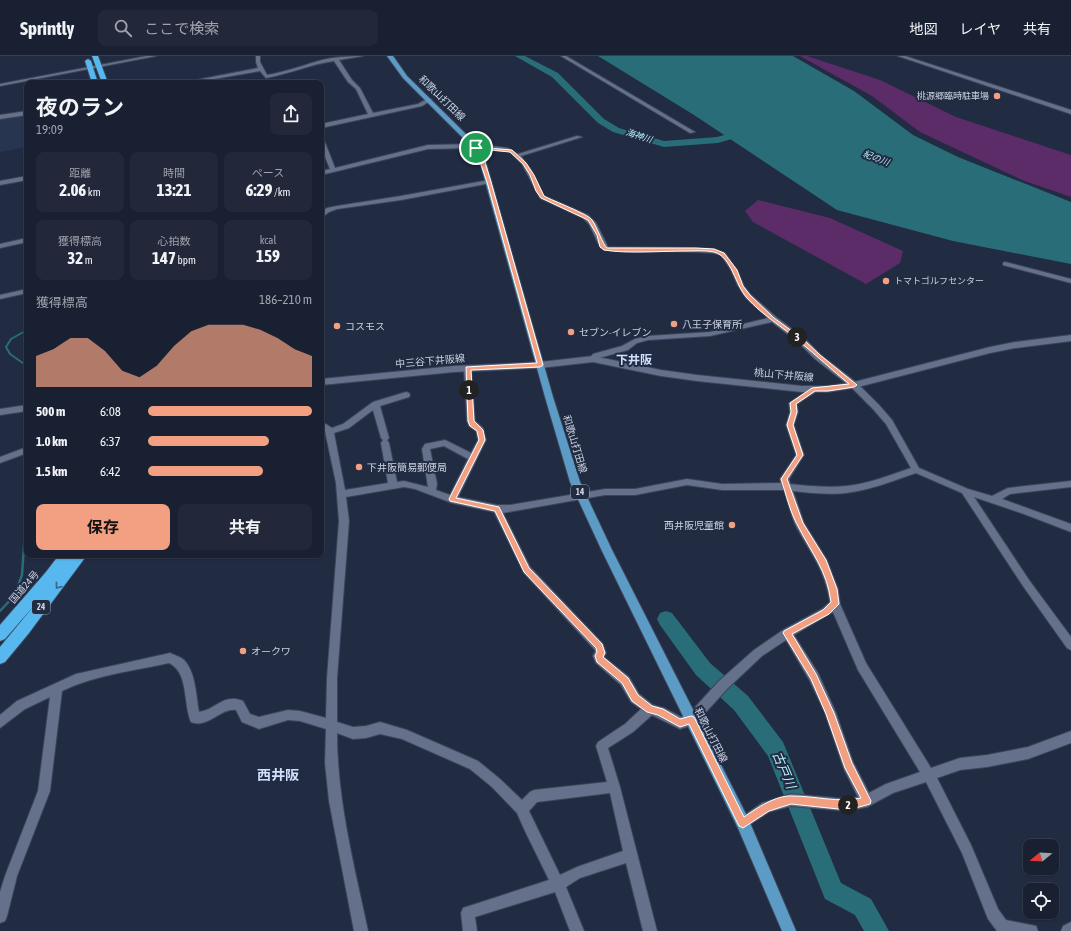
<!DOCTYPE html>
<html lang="ja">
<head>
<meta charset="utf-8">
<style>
  body { margin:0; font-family:"Asap Condensed","Noto Sans JP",sans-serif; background:#22283a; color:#f1f3f6; height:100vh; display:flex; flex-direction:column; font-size:15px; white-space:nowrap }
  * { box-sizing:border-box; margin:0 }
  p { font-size:13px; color:#9fa3ac }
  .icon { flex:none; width:22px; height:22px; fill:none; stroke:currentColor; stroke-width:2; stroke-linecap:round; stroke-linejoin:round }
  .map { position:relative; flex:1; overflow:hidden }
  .details { position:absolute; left:24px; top:24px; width:300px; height:478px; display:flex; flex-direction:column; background:#192032; border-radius:8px; box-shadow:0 1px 3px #0004,0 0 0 1px #373e4d }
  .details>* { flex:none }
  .needle { width:26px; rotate:252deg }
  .fabs { position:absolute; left:1023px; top:783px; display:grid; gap:8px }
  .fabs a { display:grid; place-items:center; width:36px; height:36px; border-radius:8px; background:#192032; box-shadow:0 1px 3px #0004,0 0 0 1px #373e4d; font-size:20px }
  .pin { position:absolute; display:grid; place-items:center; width:34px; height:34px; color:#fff; margin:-17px; border:2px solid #fff; border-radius:50%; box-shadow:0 1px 4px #0007 }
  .km { position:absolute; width:20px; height:20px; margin:-10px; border-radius:50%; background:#222; color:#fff; font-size:11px; line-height:20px; text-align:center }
  .round { display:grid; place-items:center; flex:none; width:42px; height:42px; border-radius:8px; background:#22283a }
  .overview { display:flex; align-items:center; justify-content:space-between; height:68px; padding:0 12px }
  h1 { font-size:22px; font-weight:700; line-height:30px }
  .stats { display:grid; grid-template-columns:repeat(3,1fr); gap:6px; height:68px; padding:4px 12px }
  .stats div { display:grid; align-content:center; border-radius:8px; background:#22283a; text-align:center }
  .stats b { font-size:17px; font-weight:700 }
  .stats small { font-size:11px; font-weight:400 }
  .stats p { font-size:11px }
  .chart { height:112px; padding:8px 12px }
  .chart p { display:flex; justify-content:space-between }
  .chart svg { width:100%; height:72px; margin-top:4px; fill:#f2a081; opacity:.7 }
  .primary-button { display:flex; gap:8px; margin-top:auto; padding:8px 12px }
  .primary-button a { flex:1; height:46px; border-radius:8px; background:#f2a081; color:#111; font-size:16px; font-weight:700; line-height:46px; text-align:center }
  .primary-button a+a { background:#22283a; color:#f1f3f6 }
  ul { padding:0 12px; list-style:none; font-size:13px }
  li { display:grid; grid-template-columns:64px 48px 1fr; align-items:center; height:30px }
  li i { height:10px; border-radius:5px; background:#f2a081 }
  header { display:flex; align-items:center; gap:24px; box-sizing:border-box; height:56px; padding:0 20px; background:#192032; border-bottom:1px solid #373e4d }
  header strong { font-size:19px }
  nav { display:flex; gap:22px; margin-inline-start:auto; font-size:14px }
  .search { width:280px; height:36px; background:#22283a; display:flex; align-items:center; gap:10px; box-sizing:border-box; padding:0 14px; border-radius:8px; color:#9fa3ac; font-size:15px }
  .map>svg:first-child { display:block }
</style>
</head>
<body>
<header>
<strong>Sprintly</strong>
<div class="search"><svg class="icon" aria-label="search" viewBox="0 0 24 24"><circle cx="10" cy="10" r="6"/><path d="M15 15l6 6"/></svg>ここで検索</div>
<nav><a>地図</a><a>レイヤ</a><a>共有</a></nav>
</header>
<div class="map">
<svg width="1071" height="875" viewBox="0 0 1071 875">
  <rect width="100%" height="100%" fill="#212b42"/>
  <path fill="#283551" d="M27,57V91L0,96V62Z"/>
  <path fill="#5b2c67" d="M800,0H807L880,24L956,61L1071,99V141L1022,124L920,76L872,40Z
    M758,144L830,162L903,195L900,207L866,228L753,166L745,155Z"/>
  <path fill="#296d78" d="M598,0H793L854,35L913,79L958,101L1071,146V208L953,185L837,154L694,59Z"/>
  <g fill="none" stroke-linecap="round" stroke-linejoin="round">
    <path stroke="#296d78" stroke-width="2" d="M27,274L11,283L6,291L10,298L27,310"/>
    <path stroke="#296d78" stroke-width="2.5" d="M0,555L14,540L22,519L27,445"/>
    <path fill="#296d78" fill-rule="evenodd" d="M515,0H525L558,17L604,63L619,72L664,85L717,81L749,72L754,75L752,77L718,87L664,91L613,76L598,67L552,21Z
      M666,555L672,557L710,607L748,640L783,686L841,827L871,843L889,875H864L855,859L825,843L768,700L734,654L696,619L660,569L657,563L660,557Z"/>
    <g stroke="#3c4558" stroke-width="2">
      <path id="street" d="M147,0H156L0,30V28Z
        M256,0H260V6L267,19C286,16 304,9 322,4C335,1 350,0 363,0L339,4L352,24L360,32L373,57L418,48L429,42L432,44L422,50L321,72V68L368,58L356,33L348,26L334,5C311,8 289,18 266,22L260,15L191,27H181L258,12L256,6Z
        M561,0H566L695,76L690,77Z
        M898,0H905L1071,54V58Z
        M27,55V59L0,63V59Z
        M577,80L582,81L521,100L531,114L544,140L588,159L596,167L608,191L696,192L714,193L725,197L737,214L744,230L750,238L776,261L805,283L821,299L857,327L879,349L892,364L919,412L968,433L992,440L1008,432L1071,425V431L1010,438L1002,443L1071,468V476L1024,458L974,441L1029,524L1071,581V594L1067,592L1023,530L962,437L916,417C893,425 870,434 846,437C829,439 810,437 793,435L804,467L827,504L838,533L840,548L866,607L931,712L960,702L987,699L1028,691L1071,675V687L1028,703L987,711L960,714L937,722L971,789L998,853L1006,864L1036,870L1038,875H997L988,863L962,797L926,726L893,737L867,751L847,755L791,750L769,756L743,773L739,771L737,767L739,763L762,747L791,738L847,743L858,741L844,713L825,657L810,625L786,584L762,600L727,633L695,668L680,673L652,659L633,676L608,692L620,731L657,875H643L626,807L580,822L566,831L584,875H570L555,836L475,861L477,875H463L461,857L463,852L549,824L525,775L517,757L492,731L470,713L402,683L380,678L366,682L353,683L337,677C337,744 354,809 368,875H354L329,745L325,707L326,673L300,665L288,664L259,673L242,666L236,654C220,652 208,673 191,666C183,648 189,616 169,607C133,615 95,619 62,635L50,735L17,820L7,860L5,865L0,867V836L5,820L38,735L50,641L25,653L0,672V659L17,645L76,618L170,597C174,599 181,601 184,604C196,617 196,640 199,656C216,654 223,637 243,645L250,658L259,661L288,654L300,655L326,662L327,622L339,465L336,427L325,375L321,372V365L332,372L343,368L373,346L406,336L409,337L410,339L409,341L380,350L389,382L387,384L389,387L397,426L404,425L428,431L422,393L425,388L445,384L471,397L478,384L476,375L469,370L467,365L464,313L468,310L471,311L475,365L483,372L486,384L458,441L497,449H510L605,433H635L687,423L722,428L781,427L780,423L796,399L786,369L790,356L789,347L814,330L818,333L817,335L797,348L798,356L794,369L804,399L789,423L790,428C808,430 827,432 846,430C868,428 890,419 911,412L886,368L873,353L851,331L815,303L799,287L772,266L710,280L648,284L637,287L628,294L599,302L596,305H590L589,303L593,298L622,290L635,283L648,280L710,276L768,262L746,242L738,230L731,214L721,199L713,197L696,196L604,194L598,187L589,168L583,162L540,142L522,108L512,98L507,95L474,92L428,93L321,119V115L330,113L321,91V82L324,84L335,112L428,89L475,88L508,92L518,98ZM373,354L381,382L383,384L381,387L388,427L345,434L334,377L349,372ZM444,390L468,403L450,439L436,434L437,428L430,393ZM687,429L722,434H784C788,446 791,459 796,470C811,498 825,513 830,546L822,553L783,574L754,594L719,625L688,659L681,661L664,652L653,649L639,638L629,621L604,601L606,597L603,588L530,511L503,457L605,439H635ZM404,431L415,433L452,447L494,456L524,517L595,594V596L593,600L596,607L621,629L631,646L641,653L625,668L598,686L596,690L607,726L534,734L530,736L522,744L500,723L478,705L407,674L380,666L366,670L353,671L337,666V622L349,465L346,441ZM833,556L858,614L920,716L886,728L869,737L853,706L836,657L818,617L794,579ZM610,737L623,795L577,811L560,819L529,755L537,746Z
        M27,120V124L0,129V125Z
        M489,124L492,126L491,127L401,144L337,153L329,156L321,162V156L327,152L337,150L401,140Z
        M27,182V186L0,192V188Z
        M1005,206L1071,223V227L1003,209V207Z
        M27,233V237L0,243V239Z
        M27,391V397L0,407V401Z
        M1071,866V875H1061L1063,870Z"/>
    </g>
    <g stroke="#3c4558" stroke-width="2">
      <path id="secondary" d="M1071,279V285L1015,292L990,297L854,332L828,336H802L697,325L661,320L593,306L540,312L454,316L321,329V323L454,310L540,306L593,300L661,314L697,319L802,330H828L854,326L990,291L1015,286Z
        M27,349V355L0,359V353Z"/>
    </g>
    <g stroke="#3c4558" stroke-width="2">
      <path id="primary" d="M387,0H393L407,20L478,90L485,103L553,341L580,426L612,494L748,762L796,875H782L738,772L602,495L570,426L545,341L479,103L473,92L403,22Z"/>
    </g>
    <g stroke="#3c4558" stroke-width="2">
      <path id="highway" d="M92,0H98L108,27H102Z
        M88,3L91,5L98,27H92L85,5Z
        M59,499H72L70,503L74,499H87L29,577L5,606L0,608V591L37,546L5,583L0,585V569L46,516Z"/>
    </g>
    <use href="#street" fill="#65718b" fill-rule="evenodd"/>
    <use href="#secondary" fill="#65718b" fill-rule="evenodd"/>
    <use href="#primary" fill="#5d9bc7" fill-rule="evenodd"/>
    <use href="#highway" fill="#57b7ef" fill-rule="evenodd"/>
  </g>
  <defs><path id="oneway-chevron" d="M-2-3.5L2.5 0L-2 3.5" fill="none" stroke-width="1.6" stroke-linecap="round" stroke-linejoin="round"/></defs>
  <use stroke="#376387" href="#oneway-chevron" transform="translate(58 530) rotate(128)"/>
  <path fill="#f2a081" stroke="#fff" fill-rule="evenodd" d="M475,91L512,94L526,107L534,119L544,140C553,145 588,158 592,164C597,171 603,189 607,192H696L714,193L724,197L737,214L743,230L750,239L774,262L804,284L820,299L857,329L854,331L828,335H815L796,348L797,356L793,369L803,399L787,423L803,467L826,504L837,533L839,548L829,558L792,578L816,618L834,657L852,707L871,745L870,748L848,754L791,748L769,755L746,770L743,772L739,770L689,668L680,671L658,659L647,656L632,645L622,627L597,606L595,600L597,596L596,592L524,516L495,455L450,445L449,443L479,384L477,375L470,370L468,365L466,311L537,307L487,126ZM479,93L510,96L523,108L530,119L536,135L541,142L588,164L597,179L600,191L604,194C628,198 661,195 686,195C695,195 705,194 714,196C732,201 735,229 747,242C762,259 783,271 800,286C817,300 832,314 849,328L812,332L790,347L791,356L787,369L797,399L781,423C786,438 790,456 798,470C812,498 827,514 831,546L823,554L784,575L783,577L811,623L826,658L845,712L861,742C838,747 816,740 792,740C776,739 757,752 744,761L694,661L691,660L680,663L663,653L652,650L638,639L628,622L603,601L605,597L602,588L529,512L499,451L456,442L485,384L483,374L474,365L471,314L540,311L543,309L491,126L484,103Z"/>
  <g fill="#f2a081" stroke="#212b42" stroke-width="1.5">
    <circle cx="997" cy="40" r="4"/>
    <circle cx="886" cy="225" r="4"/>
    <circle cx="674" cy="268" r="4"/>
    <circle cx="337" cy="270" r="4"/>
    <circle cx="571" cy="276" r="4"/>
    <circle cx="359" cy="411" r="4"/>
    <circle cx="732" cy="469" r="4"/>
    <circle cx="243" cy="595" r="4"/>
  </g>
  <g text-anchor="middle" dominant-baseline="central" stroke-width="4" stroke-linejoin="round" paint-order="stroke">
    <g font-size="9" fill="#cbd2e1" stroke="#212b42" text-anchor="end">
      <text x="989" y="40">桃源郷臨時駐車場</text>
      <text x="894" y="225" text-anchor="start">トマトゴルフセンター</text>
    </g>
    <g font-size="9" font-style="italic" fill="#b6edf8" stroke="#212b42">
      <text transform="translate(639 80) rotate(18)">海神川</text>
      <text transform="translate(876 102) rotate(21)">紀の川</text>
    </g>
    <g fill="#212b42" stroke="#98a0b1" stroke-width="1">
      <rect x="571" y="429" width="18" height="14" rx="3"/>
      <rect x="32" y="544" width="18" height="14" rx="3"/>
    </g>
    <g font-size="9" font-weight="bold" fill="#cbd2e1">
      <text x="580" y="436">14</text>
      <text x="41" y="551">24</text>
    </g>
    <g font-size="10" fill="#cbd2e1" stroke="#212b42">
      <text transform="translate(442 42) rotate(44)">和歌山打田線</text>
      <text transform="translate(430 305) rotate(-5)">中三谷下井阪線</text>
      <text transform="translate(784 319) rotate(5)">桃山下井阪線</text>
      <text transform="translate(575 388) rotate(73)">和歌山打田線</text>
      <text transform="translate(24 531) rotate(-49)">国道24号</text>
      <text transform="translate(711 679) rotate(63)">和歌山打田線</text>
    </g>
    <g font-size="10" fill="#cbd2e1" stroke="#212b42" text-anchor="start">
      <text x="682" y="268">八王子保育所</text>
      <text x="345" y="270">コスモス</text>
      <text x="579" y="276">セブン-イレブン</text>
      <text x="367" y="411">下井阪簡易郵便局</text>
      <text x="724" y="469" text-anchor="end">西井阪児童館</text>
      <text x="251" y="595">オークワ</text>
    </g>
    <g font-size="12" font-weight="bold" fill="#d0dffc" stroke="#212b42">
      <text x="634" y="304">下井阪</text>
    </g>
    <g font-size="13" font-style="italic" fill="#b6edf8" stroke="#212b42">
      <text transform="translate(784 714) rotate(67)">古戸川</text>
    </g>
    <g font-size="14" font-weight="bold" fill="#d0dffc" stroke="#212b42">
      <text x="278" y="719">西井阪</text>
    </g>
  </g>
</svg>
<div class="fabs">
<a><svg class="needle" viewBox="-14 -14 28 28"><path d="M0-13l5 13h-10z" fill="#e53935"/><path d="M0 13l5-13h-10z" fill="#9fa3ac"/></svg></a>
<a><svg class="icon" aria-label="locate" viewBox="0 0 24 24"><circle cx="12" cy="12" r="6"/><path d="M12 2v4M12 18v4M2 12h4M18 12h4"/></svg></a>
</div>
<div class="pin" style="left:476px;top:92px;background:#1e9e55"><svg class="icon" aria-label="arrive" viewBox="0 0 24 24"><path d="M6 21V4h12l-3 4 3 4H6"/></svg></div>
<b class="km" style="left:469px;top:334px">1</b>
<b class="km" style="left:848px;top:749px">2</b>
<b class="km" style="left:797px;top:281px">3</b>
<section class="details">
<div class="overview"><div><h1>夜のラン</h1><p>19:09</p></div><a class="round"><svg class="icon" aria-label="share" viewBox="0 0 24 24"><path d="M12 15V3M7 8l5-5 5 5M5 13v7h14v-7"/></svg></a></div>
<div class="stats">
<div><p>距離</p><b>2.06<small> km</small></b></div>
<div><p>時間</p><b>13:21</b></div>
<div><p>ペース</p><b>6:29<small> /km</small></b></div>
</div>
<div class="stats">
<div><p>獲得標高</p><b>32<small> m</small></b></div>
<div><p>心拍数</p><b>147<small> bpm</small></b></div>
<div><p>kcal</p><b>159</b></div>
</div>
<div class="chart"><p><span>獲得標高</span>186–210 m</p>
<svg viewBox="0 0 160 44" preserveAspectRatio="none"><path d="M0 44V25L10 21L20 14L30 14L40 22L50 34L60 38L70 31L80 19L90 10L100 6L110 6L120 6L130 9L140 14L150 21L160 25V44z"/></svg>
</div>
<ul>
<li><b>500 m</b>6:08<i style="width:100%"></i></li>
<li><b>1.0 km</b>6:37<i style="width:74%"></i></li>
<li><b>1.5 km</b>6:42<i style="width:70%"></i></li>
</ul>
<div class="primary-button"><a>保存</a><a>共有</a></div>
</section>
</div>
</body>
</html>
